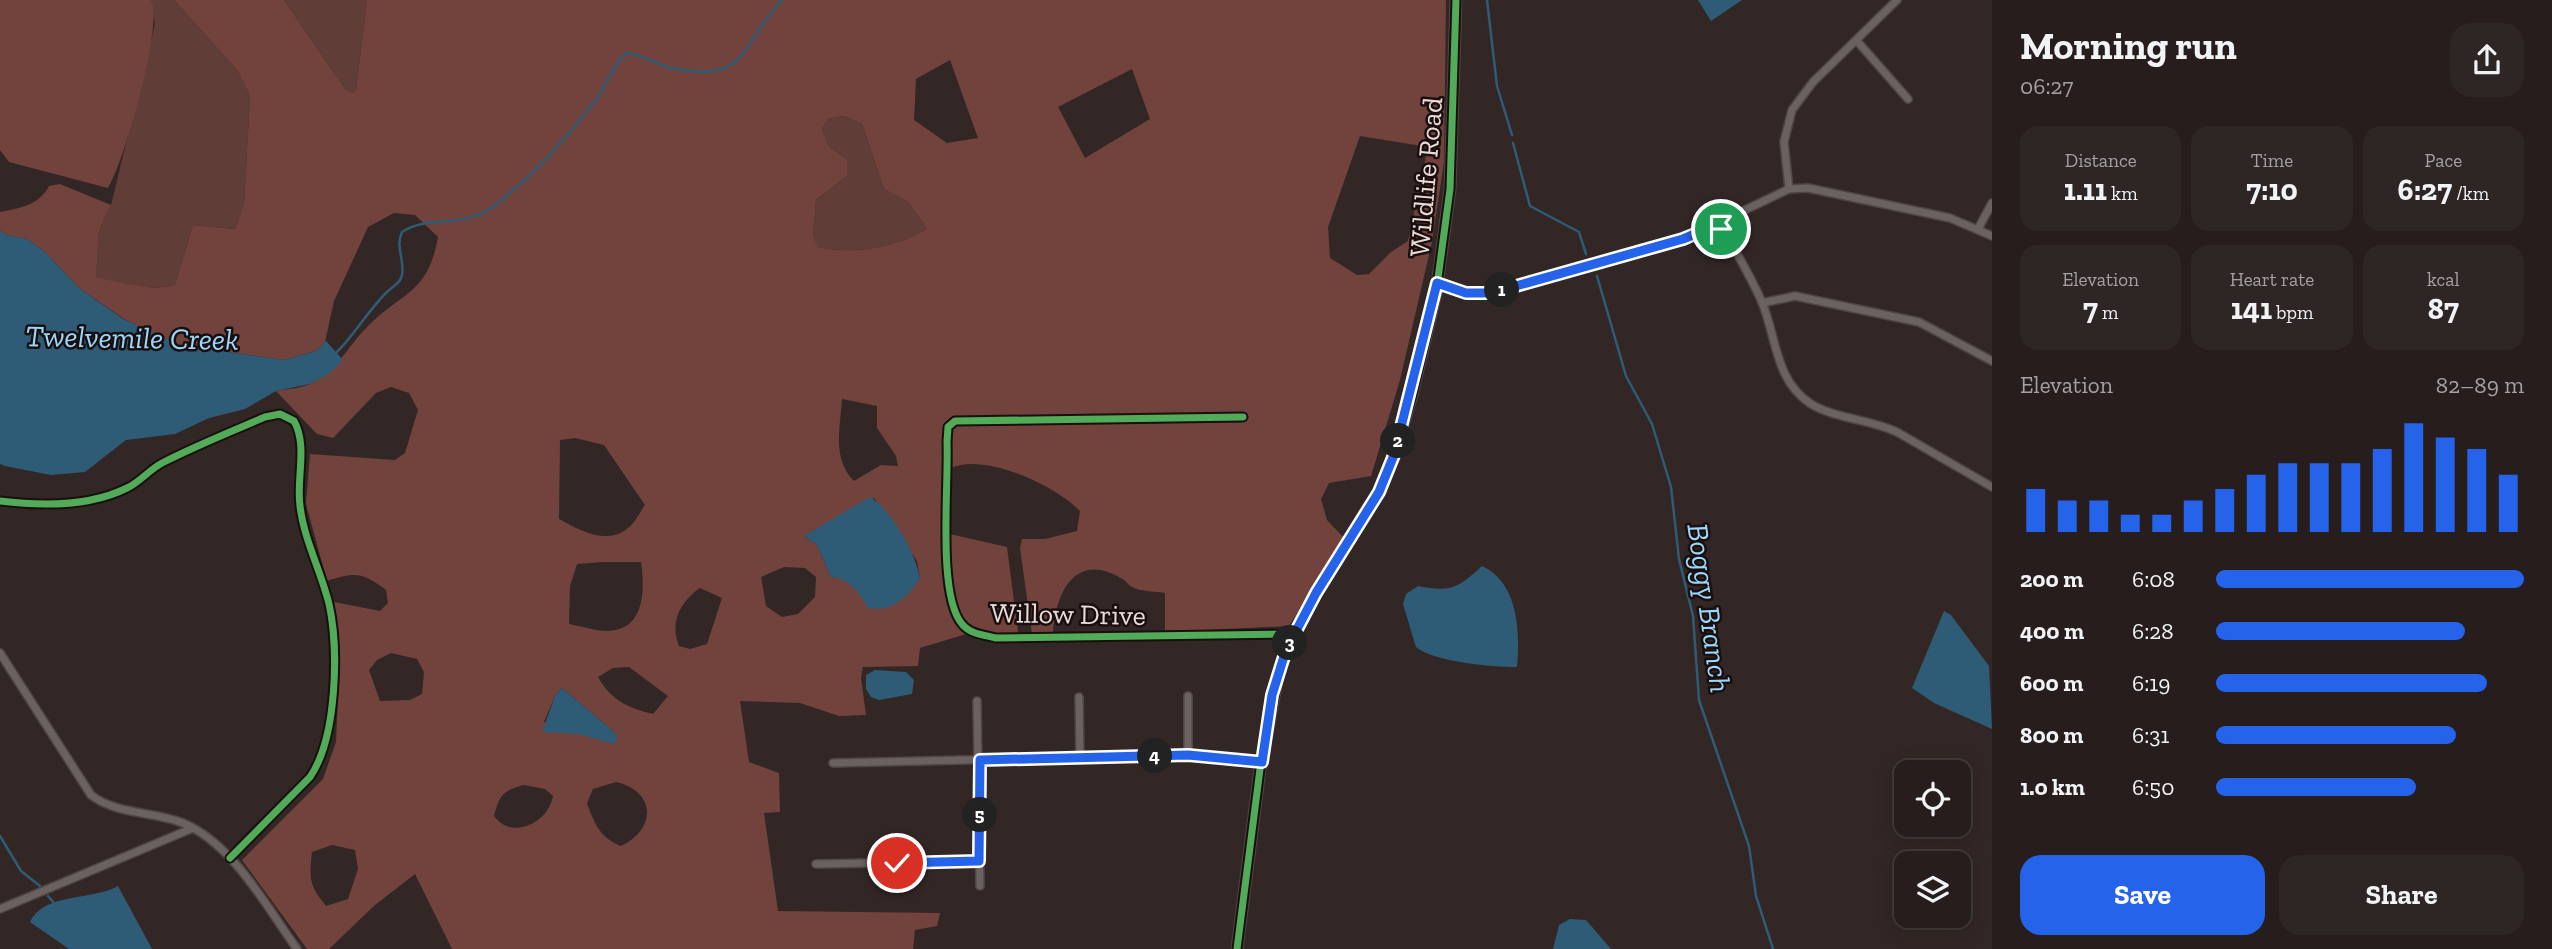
<!DOCTYPE html>
<html lang="en">
<head>
<meta charset="utf-8">
<style>
  body { margin:0; font-family:"Zilla Slab",serif; background:#2e2625; color:#f1f3f6; height:100vh; display:flex; flex-direction:column; font-size:26px; white-space:nowrap }
  * { box-sizing:border-box; margin:0 }
  p { font-size:23px; color:#a4a2a3 }
  .icon { flex:none; width:38px; height:38px; fill:none; stroke:currentColor; stroke-width:2; stroke-linecap:round; stroke-linejoin:round }
  .map { position:relative; flex:1; overflow:hidden }
  .sheet { display:flex; flex-direction:column; background:#261d1c; width:560px }
  .sheet>* { flex:none }
  .buttons { position:absolute; left:1894px; top:760px; display:grid; gap:14px }
  .buttons a { display:grid; place-items:center; width:77px; height:77px; border-radius:14px; background:#261d1c; box-shadow:0 4px 18px #0003,0 0 0 2px #423b3b; font-size:35px }
  .pin { position:absolute; display:grid; place-items:center; width:60px; height:60px; color:#fff; margin:-30px; border:4px solid #fff; border-radius:50%; box-shadow:0 2px 7px #0007 }
  .km { position:absolute; width:35px; height:35px; margin:-18px; border-radius:50%; background:#222; color:#fff; font-size:19px; line-height:35px; text-align:center }
  .round { display:grid; place-items:center; flex:none; width:74px; height:74px; border-radius:21px; background:#2e2625 }
  .head { display:flex; align-items:center; justify-content:space-between; height:119px; padding:0 28px }
  h1 { font-size:38px; font-weight:800; line-height:52px }
  .metrics { display:grid; grid-template-columns:repeat(3,1fr); gap:10px; height:119px; padding:7px 28px }
  .metrics div { display:grid; align-content:center; border-radius:18px; background:#2e2625; text-align:center }
  .metrics b { font-size:30px; font-weight:800 }
  .metrics small { font-size:19px; font-weight:400 }
  .metrics p { font-size:19px }
  .chart { height:196px; padding:14px 28px }
  .chart p { display:flex; justify-content:space-between }
  .chart svg { width:100%; height:126px; margin-top:7px; stroke:#2563eb; stroke-width:6 }
  .button { display:flex; gap:14px; margin-top:auto; padding:14px 28px }
  .button a { flex:1; height:80px; border-radius:21px; background:#2563eb; color:#fff; font-size:28px; font-weight:800; line-height:80px; text-align:center }
  .button a+a { background:#2e2625; color:#f1f3f6 }
  ul { padding:0 28px; list-style:none; font-size:23px }
  li { display:grid; grid-template-columns:112px 84px 1fr; align-items:center; height:52px }
  li i { height:18px; border-radius:9px; background:#2563eb }
  main { display:flex; flex:1; min-height:0 }
  .map>svg:first-child { display:block }
</style>
</head>
<body>
<main>
<div class="map">
<svg width="1992" height="949" viewBox="0 0 1992 949">
  <rect width="100%" height="100%" fill="#332725"/>
  <path fill="#613d38" d="M151,0H174L237,70L250,96L244,204L235,229L193,225L175,285L156,288L126,285L96,277L99,231L111,205L155,24Z
    M284,0H367L356,90L352,93L345,89Z
    M844,116L862,124L884,189L908,200L927,229C894,248 854,255 816,247L813,235L816,200L847,176V159L829,147L822,129L827,119Z"/>
  <path fill="#71433c" fill-rule="evenodd" d="M0,0H151C164,23 124,163 108,188L9,162L0,150Z
    M174,0H284L345,89L352,93L356,90L367,0H1446L1444,162L1432,242L1400,380L1371,476L1329,483L1321,499L1327,520L1344,538L1289,626L1165,632V593C1156,591 1140,592 1132,587C1129,586 1127,582 1124,580C1076,549 1055,592 1053,634H1032L1020,548L1022,539H1045L1077,531L1080,511C1057,486 984,452 951,468L941,532L1007,547L1018,633L966,634L920,648L918,666L863,667L861,678L866,715L839,716L800,703L740,701L749,762L779,773L780,812L764,813L778,911L940,913L937,926L915,930L913,949H452L415,874L375,905L329,949H307L242,860L323,779L336,742L340,656L334,602L380,611L388,603L386,590C362,572 355,572 327,581L306,504L310,454L395,460L405,453L418,410L409,393L391,387L376,393L333,438L317,434L276,391C287,389 303,388 312,383C341,366 347,347 368,326C403,291 428,294 438,237L415,215L394,213L368,227L334,301L325,342L316,351L284,360L183,346L157,336L124,319L79,288L45,252L27,239L6,235L0,230V212C21,208 39,205 49,186L60,184L111,205L99,231L96,277L126,284L156,288L175,285L193,225L235,229L244,204L250,96L237,70ZM950,60L978,138L947,143L914,120L916,79ZM1132,69L1150,119L1085,158L1058,107ZM844,116L862,124L884,189L908,201L927,229C894,248 854,255 817,247L813,235L816,200L847,176V159L829,147L822,129L827,119ZM1360,136L1428,147L1408,241L1391,252L1369,274L1357,275L1330,258L1328,227ZM842,399L877,406V428L896,456L898,466L881,465L854,481C832,459 840,429 842,399ZM575,438L604,445L645,505C640,512 635,523 628,528C607,546 579,530 559,519L560,440ZM874,498L917,561L920,579L856,589L842,578L831,577L817,545L804,536ZM602,562H641C645,590 645,631 607,631C595,631 581,626 569,624L570,586L577,564ZM784,567L805,568L816,577L815,597L798,614L782,617L766,606L761,577ZM700,588L722,598L707,644L690,649L679,646C669,622 681,601 700,588ZM391,653L417,659L424,672L422,694L410,700L380,701L369,670L377,660ZM629,667L668,696L653,714C628,708 611,700 598,677L613,668ZM562,688L613,731L614,744L544,722L555,696ZM616,782C656,791 657,829 621,846C600,838 594,823 587,803L593,789ZM524,785L545,789L553,796C548,824 511,840 494,816C499,796 503,790 524,785ZM332,845L355,850L358,869L348,899L326,906C309,886 309,878 312,852Z"/>
  <path fill="#2e5c76" d="M1698,0H1742L1711,21Z
    M0,230L6,235L27,239L45,252L79,288L123,319L183,346L284,360L316,351L326,341L343,360L330,373L310,384L276,391L245,409L209,418L175,434L126,440L85,472L51,475L5,466L0,464Z
    M870,497C891,509 917,555 920,579C906,598 893,612 868,608C858,592 851,579 831,577L817,545L804,536Z
    M1482,566C1519,583 1520,633 1517,667C1493,667 1434,662 1416,647L1403,604L1406,594L1418,586C1451,592 1457,589 1482,566Z
    M1944,611L1951,615L1989,666L1992,729L1934,703L1912,688Z
    M875,670L906,672L914,680L912,694L879,700L871,697L866,689V675Z
    M562,688L613,731L618,737L614,744L579,734L542,732L555,696Z
    M118,886L152,949H69L30,922C43,893 94,900 118,886Z
    M1570,919L1586,920L1611,949H1553L1559,925Z"/>
  <g fill="none" stroke-linecap="round" stroke-linejoin="round">
    <path stroke="#2e5c76" stroke-width="2.5" d="M1487,0L1497,86L1512,135
      M1513,143L1530,206L1579,232L1586,254
      M1597,276L1626,376L1652,424L1671,487L1679,559L1693,616L1699,700L1749,846L1756,896L1773,949
      M334,355C355,335 368,310 388,291C393,286 401,283 402,275C405,261 395,246 402,232C430,214 461,230 494,206C532,177 569,135 598,97C609,81 612,66 627,53C642,54 654,64 668,67C750,85 737,48 782,0
      M0,836L21,871L40,886
      M48,896L54,903"/>
    <g stroke="#4f4542" stroke-width="10">
      <path id="street" d="M1857,41L1908,99
        M1789,189L1784,142L1792,110L1813,82L1897,0
        M1713 222a7 7 0 1 1 14 0a7 7 0 1 1-14 0Z
        M1726,219L1789,189L1808,188L1950,218L1992,236
        M1723,229C1736,252 1750,275 1761,300C1777,336 1774,380 1811,404C1836,419 1870,419 1897,432L1992,487
        M1978,229L1992,203
        M1437,283L1466,293H1491L1683,239L1714,226
        M1762,303L1795,296L1919,322L1992,361
        M1243,417L955,421L948,427L947,442C949,483 937,595 962,624C970,634 984,635 996,638L1294,634
        M0,501C40,506 89,507 127,488C140,482 149,470 162,463C195,446 230,432 265,417L280,414L294,421C308,446 296,478 300,506C304,540 321,571 329,604C339,648 337,738 310,777L230,858
        M0,653L91,795C117,815 153,811 183,823C233,844 266,906 297,949
        M1188,696V755
        M1079,697L1080,758
        M977,701L980,886
        M833,763L1188,755L1262,762
        M816,864L979,861
        M0,909L193,828"/>
    </g>
    <g stroke="#4f4542" stroke-width="13">
      <path id="secondary" d="M1237,949L1260,769L1279,671L1304,613L1379,492L1394,455L1412,395L1436,293L1450,189L1456,0"/>
    </g>
    <use href="#street" stroke="#6a6160" stroke-width="7"/>
    <use href="#secondary" stroke="#6e6361" stroke-width="10"/>
    <g stroke="#190f0e" stroke-width="11">
      <path id="cycleway" d="M1243,417L955,421L948,427L947,442C949,483 937,595 962,624C970,634 984,635 996,638L1294,634
        M0,501C40,506 89,507 127,488C140,482 149,470 162,463C195,446 230,432 265,417L280,414L294,421C308,446 296,478 300,506C304,540 321,571 329,604C339,648 337,738 310,777L230,858
        M1237,949L1260,769L1279,671L1304,613L1379,492L1394,455L1412,395L1436,293L1450,189L1456,0"/>
    </g>
    <use href="#cycleway" stroke="#51ab58" stroke-width="7"/>
  </g>
  <g fill="none" stroke-linecap="round" stroke-linejoin="round">
    <g stroke="#fff" stroke-width="14">
      <path id="route" d="M897,863L979,861L980,760L1188,755L1262,762L1272,695L1286,650L1316,593L1379,492L1394,455L1437,283L1466,293H1491L1683,239L1714,226L1721,229"/>
    </g>
    <use href="#route" stroke="#2563eb" stroke-width="9"/>
  </g>
  <g text-anchor="middle" dominant-baseline="central" stroke-width="5" stroke-linejoin="round" paint-order="stroke">
    <g font-size="28" fill="#eadbd8" stroke="#190f0e">
      <text transform="translate(1426 177) rotate(-85)">Wildlife Road</text>
      <text transform="translate(1068 614) rotate(1)">Willow Drive</text>
    </g>
    <g font-size="30" font-style="italic" fill="#9ad8fe" stroke="#190f0e">
      <text transform="translate(132 338) rotate(1)">Twelvemile Creek</text>
      <text transform="translate(1709 608) rotate(82)">Boggy Branch</text>
    </g>
  </g>
</svg>
<div class="buttons">
<a><svg class="icon" aria-label="locate" viewBox="0 0 24 24"><circle cx="12" cy="12" r="6"/><path d="M12 2v4M12 18v4M2 12h4M18 12h4"/></svg></a>
<a><svg class="icon" aria-label="layers" viewBox="0 0 24 24"><path d="M12 4l9 5-9 5-9-5zM3 14l9 5 9-5"/></svg></a>
</div>
<div class="pin" style="left:1721px;top:229px;background:#1e9e55"><svg class="icon" aria-label="arrive" viewBox="0 0 24 24"><path d="M6 21V4h12l-3 4 3 4H6"/></svg></div>
<div class="pin" style="left:897px;top:863px;background:#d93025"><svg class="icon" aria-label="check" viewBox="0 0 24 24"><path d="M5 12l5 5 9-10"/></svg></div>
<b class="km" style="left:1502px;top:290px">1</b>
<b class="km" style="left:1398px;top:441px">2</b>
<b class="km" style="left:1290px;top:643px">3</b>
<b class="km" style="left:1155px;top:756px">4</b>
<b class="km" style="left:980px;top:815px">5</b>
</div>
<section class="sheet">
<div class="head"><div><h1>Morning run</h1><p>06:27</p></div><a class="round"><svg class="icon" aria-label="share" viewBox="0 0 24 24"><path d="M12 15V3M7 8l5-5 5 5M5 13v7h14v-7"/></svg></a></div>
<div class="metrics">
<div><p>Distance</p><b>1.11<small> km</small></b></div>
<div><p>Time</p><b>7:10</b></div>
<div><p>Pace</p><b>6:27<small> /km</small></b></div>
</div>
<div class="metrics">
<div><p>Elevation</p><b>7<small> m</small></b></div>
<div><p>Heart rate</p><b>141<small> bpm</small></b></div>
<div><p>kcal</p><b>87</b></div>
</div>
<div class="chart"><p><span>Elevation</span>82–89 m</p>
<svg viewBox="0 0 160 44" preserveAspectRatio="none"><path d="M5 44V29M15 44V33M25 44V33M35 44V38M45 44V38M55 44V33M65 44V29M75 44V24M85 44V20M95 44V20M105 44V20M115 44V15M125 44V6M135 44V11M145 44V15M155 44V24"/></svg>
</div>
<ul>
<li><b>200 m</b>6:08<i style="width:100%"></i></li>
<li><b>400 m</b>6:28<i style="width:81%"></i></li>
<li><b>600 m</b>6:19<i style="width:88%"></i></li>
<li><b>800 m</b>6:31<i style="width:78%"></i></li>
<li><b>1.0 km</b>6:50<i style="width:65%"></i></li>
</ul>
<div class="button"><a>Save</a><a>Share</a></div>
</section>
</main>
</body>
</html>
